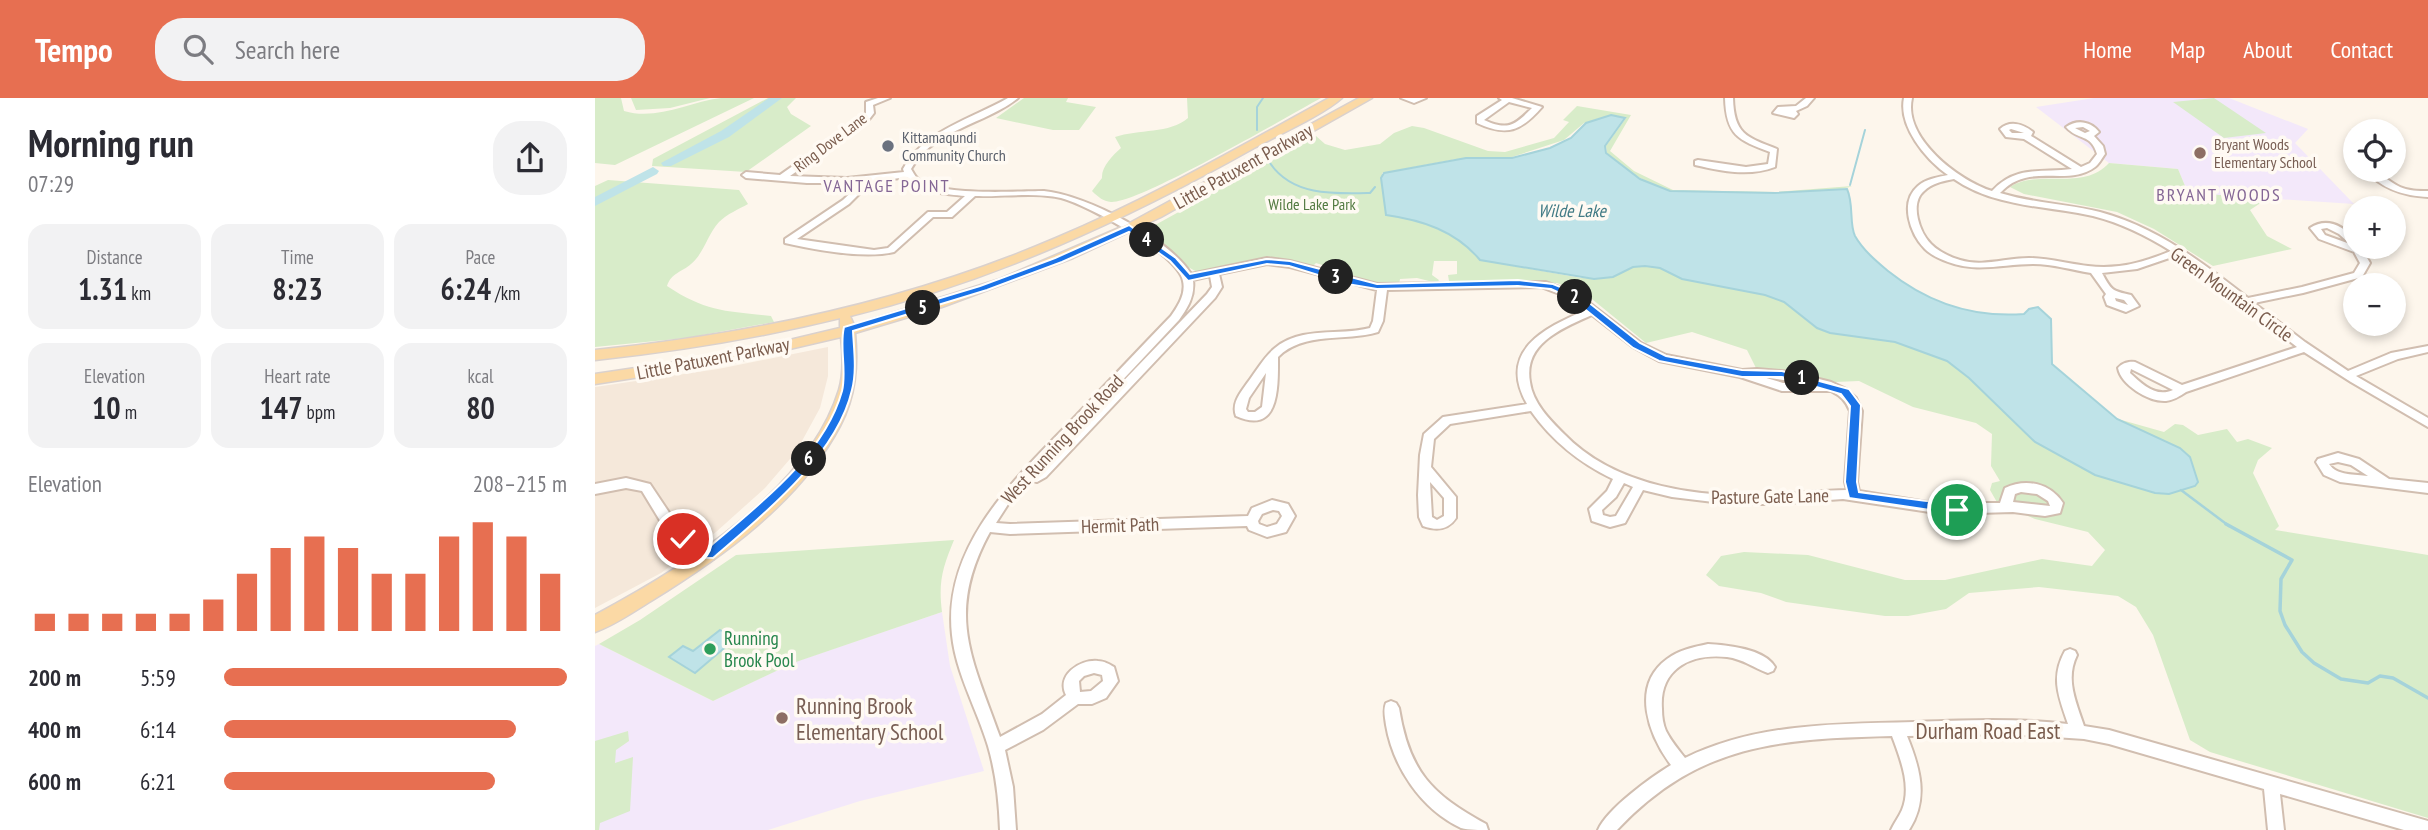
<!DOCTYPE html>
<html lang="en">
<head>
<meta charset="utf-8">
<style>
  body { margin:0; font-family:"PT Sans Narrow",sans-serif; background:#f2f2f3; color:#2b2b33; height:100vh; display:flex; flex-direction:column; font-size:26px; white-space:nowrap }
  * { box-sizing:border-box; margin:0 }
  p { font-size:23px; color:#7c7c81 }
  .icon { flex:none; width:38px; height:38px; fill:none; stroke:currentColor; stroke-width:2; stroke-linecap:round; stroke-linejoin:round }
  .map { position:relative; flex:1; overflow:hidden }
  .details { display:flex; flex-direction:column; background:#fff; width:595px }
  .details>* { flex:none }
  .tools { position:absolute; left:1748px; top:21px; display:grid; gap:14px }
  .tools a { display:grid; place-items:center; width:63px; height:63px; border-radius:50%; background:#fff; box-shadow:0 4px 10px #0003; font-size:35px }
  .pin { position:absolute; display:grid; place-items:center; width:60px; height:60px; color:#fff; margin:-30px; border:4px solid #fff; border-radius:50%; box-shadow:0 2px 7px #0007 }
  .km { position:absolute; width:35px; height:35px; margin:-18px; border-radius:50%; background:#222; color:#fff; font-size:19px; line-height:35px; text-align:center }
  .round { display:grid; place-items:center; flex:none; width:74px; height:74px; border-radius:28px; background:#f2f2f3 }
  .head { display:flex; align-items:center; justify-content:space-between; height:119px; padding:0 28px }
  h1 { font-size:38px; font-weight:800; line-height:52px }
  .figures { display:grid; grid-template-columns:repeat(3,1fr); gap:10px; height:119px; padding:7px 28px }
  .figures div { display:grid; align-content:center; border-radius:18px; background:#f2f2f3; text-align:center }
  .figures b { font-size:30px; font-weight:800 }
  .figures small { font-size:19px; font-weight:400 }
  .figures p { font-size:19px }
  .chart { height:196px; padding:14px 28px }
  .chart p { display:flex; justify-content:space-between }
  .chart svg { width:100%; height:126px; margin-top:7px; stroke:#e76f51; stroke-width:6 }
  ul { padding:0 28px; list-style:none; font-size:23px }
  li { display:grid; grid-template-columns:112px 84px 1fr; align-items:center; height:52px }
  li i { height:18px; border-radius:9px; background:#e76f51 }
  header { display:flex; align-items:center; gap:42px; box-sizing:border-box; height:98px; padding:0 35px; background:#e76f51; color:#fff }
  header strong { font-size:33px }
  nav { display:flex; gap:38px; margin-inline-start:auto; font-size:24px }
  .search { width:490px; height:63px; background:#f2f2f3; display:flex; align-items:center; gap:18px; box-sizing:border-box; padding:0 24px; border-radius:28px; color:#7c7c81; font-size:26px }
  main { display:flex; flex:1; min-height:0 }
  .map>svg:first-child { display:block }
</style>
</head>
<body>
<header>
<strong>Tempo</strong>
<div class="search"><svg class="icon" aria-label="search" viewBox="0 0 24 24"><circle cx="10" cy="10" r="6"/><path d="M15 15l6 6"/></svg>Search here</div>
<nav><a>Home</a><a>Map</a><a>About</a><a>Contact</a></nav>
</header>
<main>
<section class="details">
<div class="head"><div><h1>Morning run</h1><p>07:29</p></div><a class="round"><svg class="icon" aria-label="share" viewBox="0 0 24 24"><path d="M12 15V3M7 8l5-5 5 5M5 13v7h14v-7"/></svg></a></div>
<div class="figures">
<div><p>Distance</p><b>1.31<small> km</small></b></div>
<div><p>Time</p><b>8:23</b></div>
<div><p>Pace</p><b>6:24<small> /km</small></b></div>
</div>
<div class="figures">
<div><p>Elevation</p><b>10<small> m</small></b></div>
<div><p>Heart rate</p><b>147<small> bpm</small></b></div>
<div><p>kcal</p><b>80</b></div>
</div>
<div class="chart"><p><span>Elevation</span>208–215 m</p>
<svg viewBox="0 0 160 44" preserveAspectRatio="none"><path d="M5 44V38M15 44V38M25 44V38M35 44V38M45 44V38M55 44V33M65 44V24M75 44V15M85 44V11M95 44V15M105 44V24M115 44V24M125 44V11M135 44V6M145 44V11M155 44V24"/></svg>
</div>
<ul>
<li><b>200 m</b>5:59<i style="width:100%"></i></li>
<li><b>400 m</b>6:14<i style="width:85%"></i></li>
<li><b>600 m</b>6:21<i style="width:79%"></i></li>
</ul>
</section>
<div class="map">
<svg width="1833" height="732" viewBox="0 0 1833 732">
  <rect width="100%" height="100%" fill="#fdf6ec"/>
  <path fill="#f5e8da" d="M233,249V278L225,310L201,354L170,390L121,434L66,475L0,510V289L123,271Z"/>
  <path fill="#f3e8fa" d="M1499,0H1634L1713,31L1700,45L1759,106L1593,95L1583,71L1514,65L1441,9Z
    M347,514L355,568L389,673L265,703L173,732H0V548L4,546L118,603L197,565Z"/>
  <path fill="#d8ecc9" d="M0,0H26L29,13C62,23 93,4 126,0C137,0 148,0 159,0L20,67L0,65Z
    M36,0H115L75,10L41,12Z
    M173,0H201L192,9L196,16L216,28L151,74L57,68L58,61Z
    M429,0H473L471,4L501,9L484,32H458L401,20Z
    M592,0H726C693,18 543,106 516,104C508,103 503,99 497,93L507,80C506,69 518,57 526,50L520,39C543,31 575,36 593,20Z
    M1619,0L1671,35L1629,40L1578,4Z
    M982,8L1036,17L1015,53L1039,73L1078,92L1181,94L1257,88C1239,97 1100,98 1076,93C1052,87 1029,71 1012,55L1011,48L1031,20L1016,17L989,25L969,42L917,59L862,61L787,75L791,117C830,123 861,133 885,162L986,180L1018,179L1038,169L1050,168L1065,170L1087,181L1170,197L1189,204L1221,230L1234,235L1300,244L1352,263L1374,280L1440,344L1574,396L1600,388L1595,359L1585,350L1523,321L1569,334L1580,326L1588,327L1603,337L1632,331L1642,344L1653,341L1677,350L1663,362L1658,375L1684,428L1680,432L1833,457V720L1615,654L1595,642L1558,537L1541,509L1523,498L1444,489L1374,495L1351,511L1313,518H1290L1191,504L1166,495L1124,488L1111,477L1126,458L1149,454L1213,457L1310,482H1350L1447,461L1497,468L1510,452L1493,434L1440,421L1403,406L1395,392L1397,385L1405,383L1396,368L1397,336L1381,325L1318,309L1264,283L1240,284L1195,273L1161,270L1152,252L1097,234L1051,245L992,197L962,185L854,183L853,177L862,176V163H839L837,177L844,182L842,185L822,180L805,181L804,186H778L745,178L746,173L721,165L717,169C672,155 646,167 602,174L593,169L553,131L721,38L730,46L750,52L785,46L799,35L817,28L829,30L893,53L910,54L959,40L974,24L968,22Z
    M1514,65L1583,71L1593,95L1673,100L1655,112L1672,138L1697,151L1618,168L1559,131L1522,114L1429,96L1415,89C1444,70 1488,94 1514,65Z
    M13,82L144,92L153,106C144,111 132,116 124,124C112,137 110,154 96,166C87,174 76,175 72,188C111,214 131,213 176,218L179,224L91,240L0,249V88Z
    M359,442C348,469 343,483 347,514L198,565L118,603L4,546L45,522L141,457Z
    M33,633L34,643L21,652L20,665L38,659L35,713L5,725L4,732H0V643Z"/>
  <path fill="#bfe3e8" stroke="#a5d3da" stroke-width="2" d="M1016,17L1030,20L1010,48L1011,55L1045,81L1075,93L1180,95L1252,91C1259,106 1254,126 1260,138C1268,152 1281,163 1293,173C1333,205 1377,220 1429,216L1434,211L1443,209L1456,221L1457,266L1522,321L1585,350L1595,359L1603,384L1600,388L1574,396L1560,395L1500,377L1440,344L1374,280L1352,263L1300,244L1235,235L1222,230L1189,204L1170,197L1087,181L1065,170L1050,168L1038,169L1018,179L999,181L885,162C861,133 827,122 791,117L786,80L789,75L871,60H917L955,50L976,40L991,25Z
    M125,532L140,541L100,575L74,559L88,548L98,553Z"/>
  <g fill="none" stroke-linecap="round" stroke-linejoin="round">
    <path stroke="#a5d3da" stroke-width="2" d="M662,32V9L668,0
      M675,65C697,98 739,96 775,95L780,89
      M1255,87L1270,32"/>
    <path stroke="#a5d3da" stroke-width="2.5" d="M1586,392L1634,428"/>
    <path stroke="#a5d3da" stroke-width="3.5" d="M1631,426L1697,462L1686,481L1685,513L1690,527L1707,554L1719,565L1746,581L1773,585L1785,578L1798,580L1833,600"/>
    <path fill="#bfe3e8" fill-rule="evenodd" d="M174,0H187L134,39L76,68H68L66,65L126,33Z
      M58,69L64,73L62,76L0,108V99Z"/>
    <g stroke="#d1beb0" stroke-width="4">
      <path id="minor" d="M283,0H295L278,7L279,15L272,24L195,78L252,80L309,74L308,71C328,33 378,20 413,0H423C391,26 337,32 316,71C318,74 320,78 322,80C342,99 421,93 449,93C491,97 574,140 596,176L672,160L695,163L782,186L951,184L983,196L1046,245L1071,257L1147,272L1162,271L1196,274L1236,284L1251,291L1261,300L1267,313L1262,384L1264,393L1338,405H1405L1410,390C1431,380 1455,385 1468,405L1465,415L1450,418L1418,414L1348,416L1248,401L1176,406H1135L1077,399L1048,392L1030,425L1015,429L997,423L994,411L1012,393L1018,381C985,365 958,344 936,313L855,326L839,341L836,369L861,399V420C853,432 842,433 828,428L824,419L823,397L825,357L829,336L848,319L932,306C902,253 949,230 991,212L975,200L946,189L792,192L788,223L783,234C750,244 709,233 683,259C683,288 685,338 641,318C636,305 646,294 653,284C662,272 669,259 680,250C706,228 744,238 775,230L778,223L782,192L695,169L672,166L624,176L627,189L620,200L451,379L442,384L434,382L419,397L401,425L415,426L653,418L657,410L677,402L693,406L700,418L691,434L672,439L654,432L652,428L415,436L395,434C350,516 377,560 405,639L447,616L471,597C461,578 484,561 503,563C509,563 514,566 519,569L523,583L511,600L497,606H483L448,632L410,652L418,689L421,732H405C404,704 401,675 393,648C382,611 361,576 357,537C347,447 421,380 477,322C510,287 543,252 576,218C583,208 591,196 588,183C583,156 493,107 466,100C439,94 407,99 380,98L357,119H338L299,154C269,161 221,152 190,145V141L248,102L266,85H212L151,80L147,77L151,74L185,77L266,20L271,15V4ZM312,79C323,95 352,96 370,98L352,114H333L293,150L279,152L202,141L254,106L276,84ZM615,178L617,189L612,196L442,373L584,222C593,209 600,198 598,182ZM997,217L1038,249L1064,263L1145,279L1187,293H1236C1246,298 1251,303 1255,313L1250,384L1252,392C1227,392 1202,396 1177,397C1106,400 1021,390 969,336C954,321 938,305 935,284C928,245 968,230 997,217ZM671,275L667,309L660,314H653L651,311L654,300ZM1168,279L1216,286L1188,285ZM835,384L849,400V418L842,422L837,419ZM1029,385L1038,389L1021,418L1015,419L1008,417L1007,412L1021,399ZM1426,394L1442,396L1453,403L1455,408L1418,404L1420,396ZM678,412L684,413L687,418L682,426L672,429L664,426L663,423L667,416ZM499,575L507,577L508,583L496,593L485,594L484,583L489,578Z
        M806,0H831L819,5Z
        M904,0H917L947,9C926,33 912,39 882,25V18L907,2ZM914,4L937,10C920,27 913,33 889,22Z
        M1130,0H1138C1139,36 1151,39 1182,51L1180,69C1154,79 1126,73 1100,67V63L1103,62L1151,69L1173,66L1175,54C1143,42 1131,37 1130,0Z
        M1211,0H1219L1212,8L1201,13L1203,16L1199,20L1178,15L1183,9L1201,8Z
        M1309,0H1317C1308,40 1363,82 1397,93C1421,67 1446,75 1477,71L1429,41L1411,39L1405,31C1415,22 1428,26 1438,34L1436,38L1486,69L1495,65L1502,56C1496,35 1483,43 1471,29C1482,21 1496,23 1504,34L1499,38L1508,48L1510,56C1507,60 1504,66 1500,69C1472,90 1434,63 1405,95C1438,105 1472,106 1505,114C1561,129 1607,164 1653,200L1707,189L1759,175L1765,165L1759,154L1724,141L1715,130C1732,119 1748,128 1760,141V149H1766L1775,165L1767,179L1708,195L1659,205L1710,244L1753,273L1796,255L1833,248V254L1803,261L1761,278L1833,320V329L1756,284L1709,254L1591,294C1585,298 1579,302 1571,303C1554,304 1526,287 1523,270C1527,265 1534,263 1540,264L1587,287L1702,249L1583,157L1542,171L1507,175C1516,192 1517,193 1536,197L1544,208L1531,214L1512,207L1509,199L1511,196L1496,175C1477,172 1458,166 1438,166C1409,166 1381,175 1353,164C1345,161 1336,157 1330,151C1315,136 1304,104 1323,88C1331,81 1343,79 1353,77C1331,62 1303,28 1309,0ZM1488,29L1495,33L1490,35L1480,30ZM1416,31L1429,35H1417L1414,32ZM1359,81C1399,109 1452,108 1498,118C1526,125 1552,138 1576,153C1549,164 1523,172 1493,168C1473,166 1454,160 1434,160C1411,160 1387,169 1365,162C1355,159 1344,154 1336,146C1325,135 1314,106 1329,93C1337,85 1349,83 1359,81ZM1732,130L1744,136L1755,146L1730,137L1726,131ZM1520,200L1529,202L1533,207L1521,203ZM1536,271L1578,292C1561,300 1547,286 1535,275Z
        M1770,72C1784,72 1792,83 1805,89C1814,93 1823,93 1833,93V99C1808,98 1787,91 1770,72Z
        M1743,355L1764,361L1794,381L1833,385V395L1745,384L1729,377L1721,364L1723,361ZM1743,364L1756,367L1773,378C1760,376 1742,378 1734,366Z
        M31,380L55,386L85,431L118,453L120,457L118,461H108L75,439L47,393L31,390L0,396V386Z
        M1113,546C1132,547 1170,551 1180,569L1178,573L1173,575C1159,570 1148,561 1132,559C1095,555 1064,571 1067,611C1067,619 1068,626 1071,633C1076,643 1083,651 1090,660C1162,625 1240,626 1319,624C1370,622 1422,620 1473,626C1464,599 1455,580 1470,553L1475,551L1480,553L1482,557C1470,581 1481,604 1489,628L1514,632L1833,723V732H1809L1685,696L1689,732H1673L1669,691L1514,646L1489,641L1414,636L1312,638C1325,670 1334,701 1314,732H1296C1299,725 1304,719 1307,712C1317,688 1305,660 1297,638C1184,641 1104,645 1022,732H1003C1012,711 1056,679 1076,667C1054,638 1035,588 1072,561C1084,552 1099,549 1113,546Z
        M796,603L801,605L804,610C814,673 836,696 891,726L893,732C885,732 874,732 866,730C826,711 798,669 791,627C790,619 788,612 791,605Z"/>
    </g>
    <g stroke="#dad1cd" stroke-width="3">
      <path id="major" d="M734,0H747C728,17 683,37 659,50C531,122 398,183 255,218L259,227L269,224L405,181L531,127L764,0H777L566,119L478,160L347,209L260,235C263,268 261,298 245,328C205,404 127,459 56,503C38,514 20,527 0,534V517C88,470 213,393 244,292C249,275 248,256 246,239L135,265L0,286V276L135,256L245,230V220C164,240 83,253 0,262V252C158,236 314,203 461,140C556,100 644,49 734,0Z"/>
    </g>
    <use href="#minor" fill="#fff" fill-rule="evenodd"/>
    <use href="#major" fill="#fbd9a5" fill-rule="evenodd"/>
  </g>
  <path fill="#1a73e8" stroke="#fff" stroke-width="2" d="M534,127L581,160L595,176L672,161L695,163L782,186L923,182L958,186L983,196L1045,245L1071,258L1147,272L1187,273L1254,291L1266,307L1262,384L1264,394L1362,407L1368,412L1362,416L1254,400L1250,384L1255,308L1246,296L1187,279H1147L1064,263L1038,250L976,200L956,191L923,188L782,191L752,186L694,168L672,166L593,183L575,163L534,134L467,164L392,192L258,233C259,252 262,273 257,292C242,358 167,418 118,460H109L84,445V438L88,437L113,450C162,408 229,358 247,293C252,272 244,249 249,229L385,188L460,160Z"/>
  <circle fill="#6b7280" stroke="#fffaf3" stroke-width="2.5" cx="293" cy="48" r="7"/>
  <g fill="#8d6e63" stroke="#fffaf3" stroke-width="2.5">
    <circle cx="1605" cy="55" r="7"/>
    <circle cx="187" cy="620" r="7"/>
  </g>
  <circle fill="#2e9e5b" stroke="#fffaf3" stroke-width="2.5" cx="115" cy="551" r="7"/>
  <g text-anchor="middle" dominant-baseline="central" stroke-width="7" stroke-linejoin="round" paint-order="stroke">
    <g font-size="16" fill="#5b616d" stroke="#fffaf3" text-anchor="start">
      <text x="307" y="39">Kittamaqundi<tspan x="307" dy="18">Community Church</tspan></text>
    </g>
    <g font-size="16" fill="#7a5c4d" stroke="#fffaf3">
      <text transform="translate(235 44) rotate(-37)">Ring Dove Lane</text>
    </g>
    <g font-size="16" fill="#785e54" stroke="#fffaf3" text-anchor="start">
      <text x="1619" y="46">Bryant Woods<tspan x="1619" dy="18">Elementary School</tspan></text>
    </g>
    <g font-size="16" fill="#537a41" stroke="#fffaf3">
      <text x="717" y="106">Wilde Lake Park</text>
    </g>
    <g font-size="18" letter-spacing="2" fill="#846695" stroke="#fffaf3">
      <text x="292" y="87">VANTAGE POINT</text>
      <text x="1624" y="96">BRYANT WOODS</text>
    </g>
    <g font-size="18" font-style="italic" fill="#437c86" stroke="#fffaf3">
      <text x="977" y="112">Wilde Lake</text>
    </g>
    <g font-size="19" fill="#7a5c4d" stroke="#fffaf3">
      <text transform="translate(648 68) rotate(-29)">Little Patuxent Parkway</text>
      <text transform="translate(1637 196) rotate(36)">Green Mountain Circle</text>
      <text transform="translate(118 260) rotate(-11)">Little Patuxent Parkway</text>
      <text transform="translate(467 341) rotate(-47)">West Running Brook Road</text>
      <text transform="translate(1175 398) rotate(-1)">Pasture Gate Lane</text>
      <text transform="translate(525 427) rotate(-2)">Hermit Path</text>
    </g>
    <g font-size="19" fill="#27864d" stroke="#fffaf3" text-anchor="start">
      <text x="129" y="540">Running<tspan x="129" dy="22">Brook Pool</tspan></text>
    </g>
    <g font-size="23" fill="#785e54" stroke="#fffaf3" text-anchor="start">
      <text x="201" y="607">Running Brook<tspan x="201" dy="26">Elementary School</tspan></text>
    </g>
    <g font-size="23" fill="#7a5c4d" stroke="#fffaf3">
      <text x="1393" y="632">Durham Road East</text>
    </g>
  </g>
</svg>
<div class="tools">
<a><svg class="icon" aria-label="locate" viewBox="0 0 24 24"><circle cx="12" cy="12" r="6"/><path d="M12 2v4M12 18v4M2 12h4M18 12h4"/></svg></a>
<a>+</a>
<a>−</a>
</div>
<div class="pin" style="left:1362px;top:412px;background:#1e9e55"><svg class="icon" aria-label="arrive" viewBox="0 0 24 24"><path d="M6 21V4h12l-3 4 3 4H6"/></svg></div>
<div class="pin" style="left:88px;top:441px;background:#d93025"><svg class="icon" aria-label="check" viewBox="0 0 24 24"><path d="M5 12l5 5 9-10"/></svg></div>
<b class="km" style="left:1207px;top:280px">1</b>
<b class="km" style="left:980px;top:199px">2</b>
<b class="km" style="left:741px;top:179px">3</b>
<b class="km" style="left:552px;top:142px">4</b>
<b class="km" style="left:328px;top:210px">5</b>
<b class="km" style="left:214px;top:361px">6</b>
</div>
</main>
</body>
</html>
